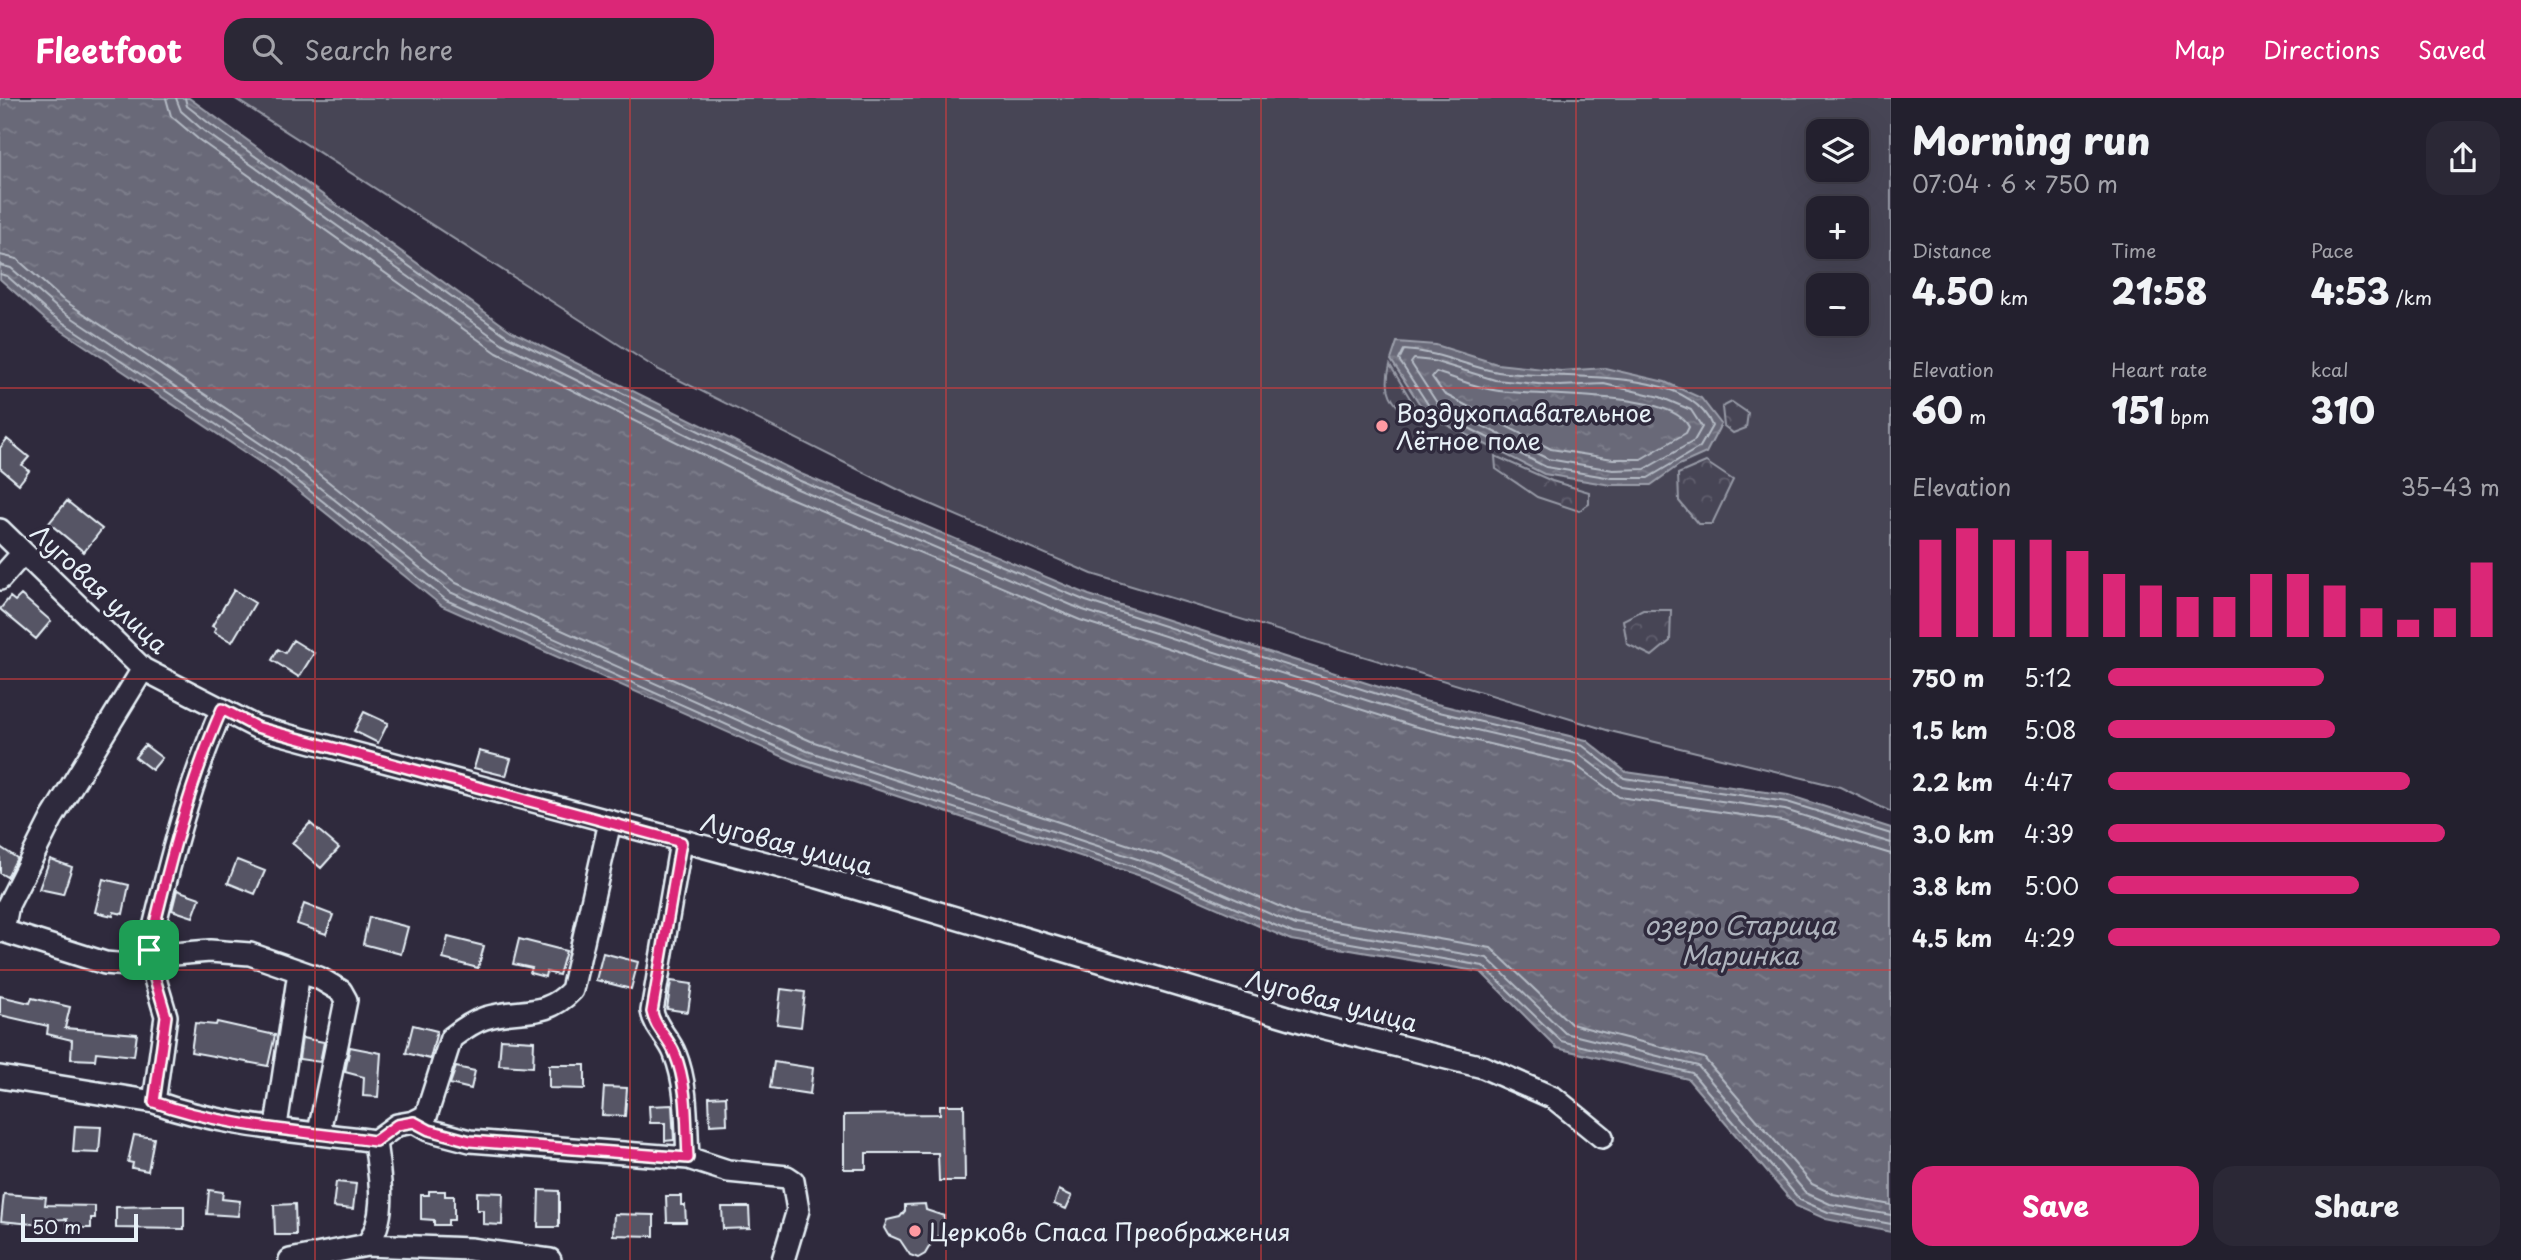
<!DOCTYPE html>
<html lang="en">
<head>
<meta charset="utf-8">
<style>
  body { margin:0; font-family:"Playpen Sans",sans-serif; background:#2b2836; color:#f1f3f6; height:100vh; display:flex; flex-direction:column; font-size:26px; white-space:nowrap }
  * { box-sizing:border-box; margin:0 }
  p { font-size:23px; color:#a3a3aa }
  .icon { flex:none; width:38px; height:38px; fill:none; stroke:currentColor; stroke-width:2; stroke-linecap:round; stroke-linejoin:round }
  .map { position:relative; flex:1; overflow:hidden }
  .side { display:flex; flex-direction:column; background:#23202e; width:630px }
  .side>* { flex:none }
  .fabs { position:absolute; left:1806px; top:21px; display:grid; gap:14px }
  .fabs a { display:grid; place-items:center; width:63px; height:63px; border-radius:14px; background:#23202e; box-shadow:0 7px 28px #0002,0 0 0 2px #403e4a; font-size:35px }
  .scale { position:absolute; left:21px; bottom:18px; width:117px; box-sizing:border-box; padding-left:7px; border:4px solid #e8f1f8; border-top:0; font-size:19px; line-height:24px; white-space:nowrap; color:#e8f1f8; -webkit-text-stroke:5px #2f2a3d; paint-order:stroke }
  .pin { position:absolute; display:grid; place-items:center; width:60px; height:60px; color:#fff; margin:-30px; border-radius:14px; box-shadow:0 4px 10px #0006 }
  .round { display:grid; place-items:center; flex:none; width:74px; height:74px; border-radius:21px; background:#2b2836 }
  .summary { display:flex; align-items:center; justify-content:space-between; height:119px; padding:0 21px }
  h1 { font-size:38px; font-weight:800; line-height:52px }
  .metrics { display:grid; grid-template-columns:repeat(3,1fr); gap:10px; height:119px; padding:7px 21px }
  .metrics div { display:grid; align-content:center }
  .metrics b { font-size:35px; font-weight:800 }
  .metrics small { font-size:19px; font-weight:400 }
  .metrics p { font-size:19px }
  .chart { height:196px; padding:14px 21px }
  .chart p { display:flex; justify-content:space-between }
  .chart svg { width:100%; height:126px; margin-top:7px; stroke:#db2777; stroke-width:6 }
  .button { display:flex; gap:14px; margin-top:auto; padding:14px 21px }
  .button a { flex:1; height:80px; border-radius:21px; background:#db2777; color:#fff; font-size:28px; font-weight:800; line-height:80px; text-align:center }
  .button a+a { background:#2b2836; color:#f1f3f6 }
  ul { padding:0 21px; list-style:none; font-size:23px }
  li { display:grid; grid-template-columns:112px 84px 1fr; align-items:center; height:52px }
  li i { height:18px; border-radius:9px; background:#db2777 }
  header { display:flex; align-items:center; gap:42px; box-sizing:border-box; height:98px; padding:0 35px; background:#db2777; color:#fff }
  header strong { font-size:33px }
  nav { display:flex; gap:38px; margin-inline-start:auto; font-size:24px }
  .search { width:490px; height:63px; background:#2b2836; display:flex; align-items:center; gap:18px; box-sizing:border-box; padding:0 24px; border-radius:21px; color:#a3a3aa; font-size:26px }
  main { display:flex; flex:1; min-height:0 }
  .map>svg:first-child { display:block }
</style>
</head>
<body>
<header>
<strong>Fleetfoot</strong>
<div class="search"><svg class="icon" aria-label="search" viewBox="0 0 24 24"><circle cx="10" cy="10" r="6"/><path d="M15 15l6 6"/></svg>Search here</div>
<nav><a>Map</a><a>Directions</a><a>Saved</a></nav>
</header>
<main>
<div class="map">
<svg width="1891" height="1162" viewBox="0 0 1891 1162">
  <defs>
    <pattern id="forest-crowns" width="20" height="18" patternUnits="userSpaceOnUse" patternTransform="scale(1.75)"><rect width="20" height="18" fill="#464455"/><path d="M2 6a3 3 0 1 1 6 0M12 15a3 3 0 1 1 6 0" fill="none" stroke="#615f6e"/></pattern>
    <pattern id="water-ripples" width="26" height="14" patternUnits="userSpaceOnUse" patternTransform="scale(1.75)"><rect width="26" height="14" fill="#696978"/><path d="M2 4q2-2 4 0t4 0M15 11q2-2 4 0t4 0" fill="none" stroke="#7e7f8c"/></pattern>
  </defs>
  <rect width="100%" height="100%" fill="#2f2a3d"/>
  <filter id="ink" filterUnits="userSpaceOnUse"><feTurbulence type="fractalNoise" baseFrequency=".0143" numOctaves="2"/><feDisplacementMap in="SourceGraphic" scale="14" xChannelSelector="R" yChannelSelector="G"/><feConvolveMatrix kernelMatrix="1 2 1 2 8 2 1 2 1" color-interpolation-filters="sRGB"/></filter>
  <g filter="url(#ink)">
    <path fill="#464455" stroke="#979aa6" stroke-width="2" fill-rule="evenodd" d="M234,0H1891V714L1840,689L1610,633L1092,476L909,397L657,271ZM1818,33H1857V72H1818ZM1818,110H1857V149H1818ZM1818,187H1857V226H1818Z"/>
    <path fill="url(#forest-crowns)" stroke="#979aa6" stroke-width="2" d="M1390,267L1417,312L1402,313C1387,299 1385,286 1390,267Z
      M1732,304L1748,315L1746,330L1733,335L1724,328L1722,309Z
      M1495,358L1552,383L1589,394V406L1579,413L1537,399L1496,371Z
      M1706,364L1733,382L1712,426H1698L1679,403L1678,376Z
      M1643,512H1671L1670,543L1652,558L1627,546L1623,522Z"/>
    <path fill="url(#water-ripples)" stroke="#9c9fab" stroke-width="2" d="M0,0H189L511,233L801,376L1089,497L1420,602L1586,642L1626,674L1788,697L1891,730V1134L1826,1121L1796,1108L1688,981L1557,950L1481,874L1291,842L1153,782L802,667L442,508L276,375L46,222L0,181Z
      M1397,244L1436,247L1497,266L1561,273L1605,270L1665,284L1701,300L1721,326L1706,355L1679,367L1651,387H1611L1544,376L1427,317L1391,262Z"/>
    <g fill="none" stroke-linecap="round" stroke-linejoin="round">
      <path stroke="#b5bbc5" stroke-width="2" d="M166,0L171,18L198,41L497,255L790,400L1080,522L1413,628L1574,666L1619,699L1782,723L1891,756
        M176,0L181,13L204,33L503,246L795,390L1083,512L1416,618L1579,656L1622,689L1785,712L1891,745
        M185,0L187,8L210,26L507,238L798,382L1086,503L1418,609L1583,648L1624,680L1787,704L1891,736
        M0,157L17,161L62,201L291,354L456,485L811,643L1163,758L1299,817L1491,850L1571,926L1704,960L1812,1086L1833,1096L1891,1107
        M0,167L11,170L56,209L285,362L450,494L807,653L1159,768L1296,827L1487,860L1565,935L1698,968L1806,1095L1830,1106L1891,1117
        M0,176L7,178L50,216L280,369L446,502L804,661L1156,776L1293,835L1483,868L1561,943L1692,975L1800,1102L1828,1114L1891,1126
        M1404,252C1442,254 1464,268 1498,274C1552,283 1688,265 1712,328L1700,349L1648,380H1612L1546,369L1431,311L1399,262Z
        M1414,261L1433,263L1495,282L1560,288L1604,286L1660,299L1691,312L1702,329L1694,343L1645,371L1613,372L1548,361L1437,305L1411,265Z
        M1436,274C1454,280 1473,288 1493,292C1532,300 1672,291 1689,329L1686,335L1641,361H1613L1551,351L1444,296L1432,279Z"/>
    </g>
    <path fill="#575565" stroke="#e8f1f8" stroke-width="2" d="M7,341L29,359L22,367L29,373L19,386L0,370V350Z
      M67,403L102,431L84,454L49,425Z
      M234,492L255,505L232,544L214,534L216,530L212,528Z
      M21,497L51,523L36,541L0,511L10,499L15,503Z
      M293,542L314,555L299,579L272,562L278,551L285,555Z
      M364,614L388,625L378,645L354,633Z
      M145,647L162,660L152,672L135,659Z
      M479,653L511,661L506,678L474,670Z
      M310,725L339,750L321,770L292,745Z
      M0,749L17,760L7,779L0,775Z
      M50,761L72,769L63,796L39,791Z
      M237,762L265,773L255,796L228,785Z
      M103,781L129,787L123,816L114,814L113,818L95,814Z
      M177,792L200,800L193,819L172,812Z
      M304,806L333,817L326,836L297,826Z
      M369,819L408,829L401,856L363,846Z
      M448,839L484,848L478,870L443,861Z
      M519,841L566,853L559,877L546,874L545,879L530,875L532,870L513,866Z
      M603,855L638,864L631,891L596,882Z
      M671,883L692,886L688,914L667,911Z
      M781,891L805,894L801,929L777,926Z
      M0,898L30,905L32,900L70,909L65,930L137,936L134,958L96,954L95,962L71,961L72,942L47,936L48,928L0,917Z
      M217,924L275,937L268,968L191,954L195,925L216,927Z
      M413,927L437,933L430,961L406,955Z
      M302,940L324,944L320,964L299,961Z
      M501,941L534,943L533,969L499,967Z
      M350,949L381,955L378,999L363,998L364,979L345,974Z
      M774,964L813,970L810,996L770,990Z
      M549,967H585V991L549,990Z
      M456,969L475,973L471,991L450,986Z
      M604,989L627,990L625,1018L602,1017Z
      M726,998L727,1026L710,1027L709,999Z
      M672,1007L674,1042L665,1043V1025H650L649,1008Z
      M940,1007H964L965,1083H939L938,1055H866V1071H844V1017L940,1016Z
      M75,1028L101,1029L99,1055L73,1054Z
      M134,1037L154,1040L148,1073L132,1070L133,1065L128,1064Z
      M336,1084L356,1086L353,1111L333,1109Z
      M209,1092L223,1094L222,1101L240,1103L238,1118L207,1116Z
      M539,1092L559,1093V1129H538Z
      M1059,1092L1072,1098L1066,1111L1054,1106Z
      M429,1093H445V1098H454V1122H448V1127H434V1122L421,1121V1097H429Z
      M477,1094L503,1095L502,1127L483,1126V1112H477Z
      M4,1096L46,1099L45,1107L95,1108V1120H91V1130H67V1121L44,1122L43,1127L1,1123Z
      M666,1098H681V1107H685L686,1124H667Z
      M295,1106L296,1137H275L274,1107Z
      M925,1106L926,1112L944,1118V1138L935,1139L925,1156L918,1160L910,1157L900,1142L888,1137L884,1130L887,1122L900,1119L905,1113V1107Z
      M158,1108H184V1131L116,1130V1109Z
      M722,1109H749L750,1130L723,1131Z
      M614,1116L654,1117V1138L613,1137Z"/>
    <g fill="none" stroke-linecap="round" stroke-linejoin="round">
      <g stroke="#e8f1f8" stroke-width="26">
        <path id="minor" d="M0,432L143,571L256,629L818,779L1321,929L1483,969L1554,1000L1602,1039
          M0,481L23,455
          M681,744L652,913C655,930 669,940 675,956C688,988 686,1026 688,1060L728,1073L787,1079L793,1083L798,1112L783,1162
          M0,832L105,865L152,869L173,856L210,853L250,856L319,880L341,893L346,902L319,1034
          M3,833L8,807L52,720L143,571
          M0,979L154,1004C223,1029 302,1033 375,1043L397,1027L414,1024L428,1032L470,1043L688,1060
          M154,1004L166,918L148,857L150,846C169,767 189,686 222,611
          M414,1024L426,1018L451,940C462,932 472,924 485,920C519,909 544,922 572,892L610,724
          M276,1028L299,874
          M367,1147C389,1117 379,1078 375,1043
          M290,1162L367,1147L470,1151L550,1162"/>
      </g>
      <use href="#minor" stroke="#2f2a3d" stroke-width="21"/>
    </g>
  </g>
  <g fill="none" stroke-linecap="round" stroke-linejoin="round" filter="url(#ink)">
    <g stroke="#fff" stroke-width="14">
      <path id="route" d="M222,611L256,629L681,744L652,914C655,930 669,940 675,956C688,988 686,1026 688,1060L470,1043L429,1032L414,1024L397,1027L375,1043C302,1033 223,1029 154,1004L166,918L148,857L150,846C169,767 189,686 222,611Z"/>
    </g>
    <use href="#route" stroke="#db2777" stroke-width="9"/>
  </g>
  <path fill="none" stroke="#d83c3d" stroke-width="2" stroke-opacity="0.55" d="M315,0V1162M630,0V1162M946,0V1162M1261,0V1162M1576,0V1162M0,290H1891M0,581H1891M0,872H1891"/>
  <g fill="#ff9aa2" stroke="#2f2a3d" stroke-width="2.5">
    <circle cx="1382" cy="328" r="7"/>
    <circle cx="915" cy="1133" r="7"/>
  </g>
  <g text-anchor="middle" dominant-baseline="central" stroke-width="7" stroke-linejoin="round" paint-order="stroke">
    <g font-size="24" fill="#e8f1f8" stroke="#2f2a3d" text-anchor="start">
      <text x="1396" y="314">Воздухоплавательное<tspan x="1396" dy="28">Лётное поле</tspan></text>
      <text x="929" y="1133">Церковь Спаса Преображения</text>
    </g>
    <g font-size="24" fill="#e8f1f8" stroke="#2f2a3d">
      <text transform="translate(100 490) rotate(43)">Луговая улица</text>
      <text transform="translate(787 745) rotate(15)">Луговая улица</text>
      <text transform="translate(1332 902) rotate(15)">Луговая улица</text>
    </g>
    <g font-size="26" font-style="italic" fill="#afb4be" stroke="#2f2a3d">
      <text x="1740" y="826">озеро Старица<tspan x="1740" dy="30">Маринка</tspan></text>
    </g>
  </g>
</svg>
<div class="fabs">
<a><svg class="icon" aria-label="layers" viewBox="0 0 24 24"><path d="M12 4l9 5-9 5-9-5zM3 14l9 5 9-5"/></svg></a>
<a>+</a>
<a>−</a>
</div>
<div class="scale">50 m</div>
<div class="pin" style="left:149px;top:852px;background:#1e9e55"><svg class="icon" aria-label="arrive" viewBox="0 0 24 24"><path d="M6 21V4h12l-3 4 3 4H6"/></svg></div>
</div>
<section class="side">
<div class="summary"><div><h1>Morning run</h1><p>07:04 · 6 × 750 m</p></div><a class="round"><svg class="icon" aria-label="share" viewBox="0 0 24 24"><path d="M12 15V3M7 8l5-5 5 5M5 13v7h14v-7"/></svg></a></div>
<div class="metrics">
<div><p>Distance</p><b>4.50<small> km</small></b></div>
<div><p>Time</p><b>21:58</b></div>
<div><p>Pace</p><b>4:53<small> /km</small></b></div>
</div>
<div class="metrics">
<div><p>Elevation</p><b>60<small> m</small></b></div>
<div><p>Heart rate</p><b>151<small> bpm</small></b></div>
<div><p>kcal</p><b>310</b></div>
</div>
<div class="chart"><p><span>Elevation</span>35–43 m</p>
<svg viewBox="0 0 160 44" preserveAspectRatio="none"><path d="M5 44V10M15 44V6M25 44V10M35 44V10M45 44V14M55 44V22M65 44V26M75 44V30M85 44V30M95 44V22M105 44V22M115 44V26M125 44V34M135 44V38M145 44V34M155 44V18"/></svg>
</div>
<ul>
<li><b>750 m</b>5:12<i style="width:55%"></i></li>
<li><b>1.5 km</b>5:08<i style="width:58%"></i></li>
<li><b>2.2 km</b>4:47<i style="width:77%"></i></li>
<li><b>3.0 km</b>4:39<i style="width:86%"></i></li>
<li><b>3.8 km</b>5:00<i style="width:64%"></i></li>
<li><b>4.5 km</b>4:29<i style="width:100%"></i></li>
</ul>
<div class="button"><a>Save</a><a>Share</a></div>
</section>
</main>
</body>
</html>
